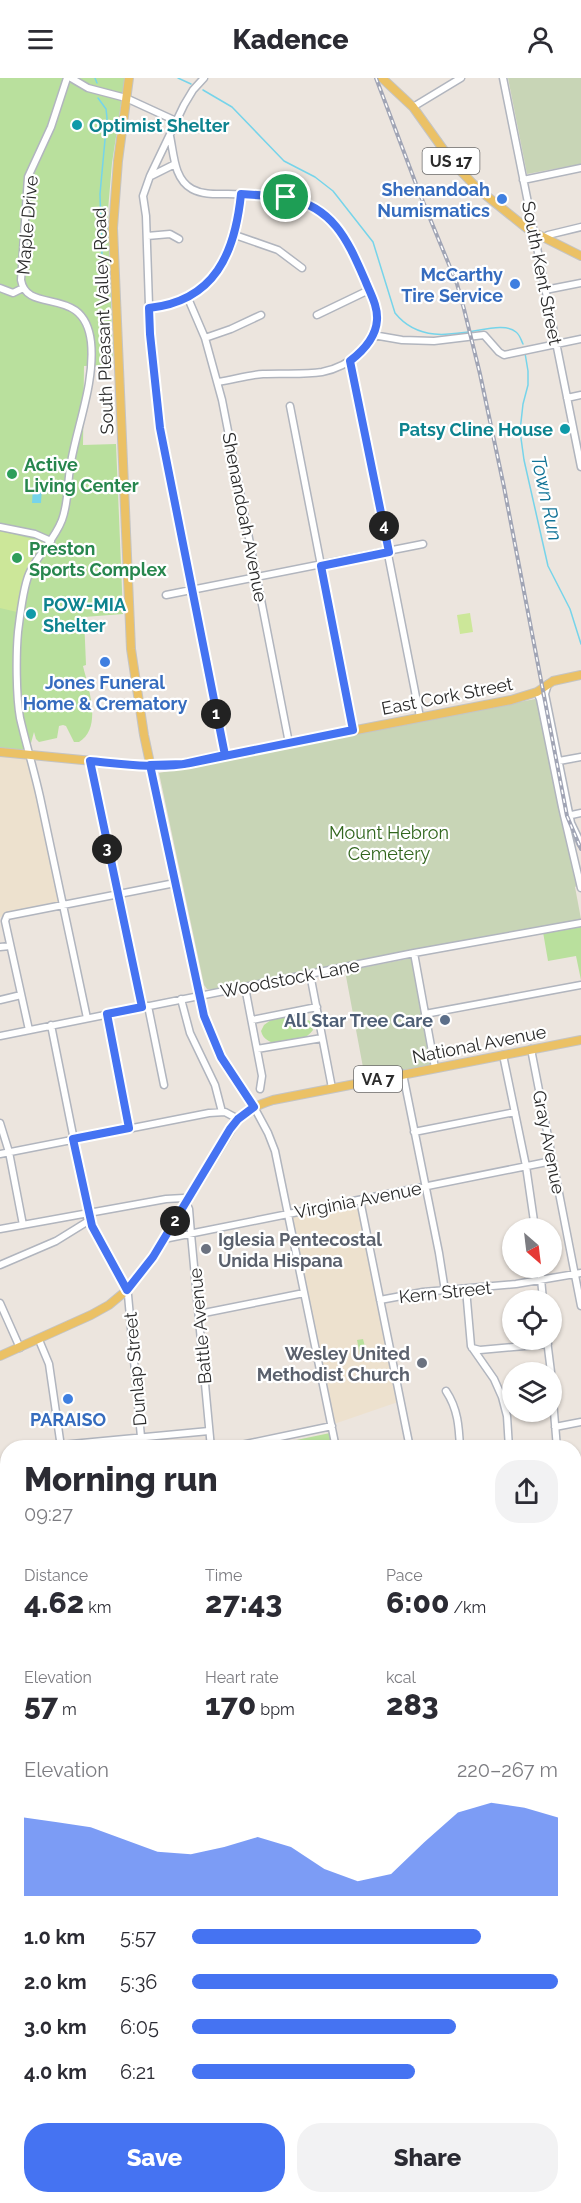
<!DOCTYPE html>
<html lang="en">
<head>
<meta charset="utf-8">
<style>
  body { margin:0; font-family:Raleway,sans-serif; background:#f2f2f3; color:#2b2b33; height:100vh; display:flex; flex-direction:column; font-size:22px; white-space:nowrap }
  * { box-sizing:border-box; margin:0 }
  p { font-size:20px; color:#7c7c81 }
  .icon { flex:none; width:33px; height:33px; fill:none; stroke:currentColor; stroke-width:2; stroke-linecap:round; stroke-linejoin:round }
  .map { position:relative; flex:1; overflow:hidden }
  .sheet { position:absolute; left:0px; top:1362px; width:582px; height:764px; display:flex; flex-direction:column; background:#fff; border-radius:24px 24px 0 0; box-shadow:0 2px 4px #0004 }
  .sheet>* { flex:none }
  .needle { width:39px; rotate:152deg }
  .fabs { position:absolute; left:502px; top:1140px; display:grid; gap:12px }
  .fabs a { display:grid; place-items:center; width:60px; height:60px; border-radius:50%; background:#fff; box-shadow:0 2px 4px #0004; font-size:30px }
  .pin { position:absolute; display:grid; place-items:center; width:51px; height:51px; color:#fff; margin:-26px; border:3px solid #fff; border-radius:50%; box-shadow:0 2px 6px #0007 }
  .km { position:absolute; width:30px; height:30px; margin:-15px; border-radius:50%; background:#222; color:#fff; font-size:16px; line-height:30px; text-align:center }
  .round { display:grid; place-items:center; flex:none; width:63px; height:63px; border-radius:24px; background:#f2f2f3 }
  .overview { display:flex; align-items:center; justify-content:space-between; height:102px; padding:0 24px }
  h1 { font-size:33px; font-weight:800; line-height:45px }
  .stats { display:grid; grid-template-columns:repeat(3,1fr); gap:9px; height:102px; padding:6px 24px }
  .stats div { display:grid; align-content:center }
  .stats b { font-size:30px; font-weight:800 }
  .stats small { font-size:16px; font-weight:400 }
  .stats p { font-size:16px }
  .chart { height:168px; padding:12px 24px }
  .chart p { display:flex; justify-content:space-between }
  .chart svg { width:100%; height:108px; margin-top:6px; fill:#4573f2; opacity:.7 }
  .action { display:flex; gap:12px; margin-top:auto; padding:12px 24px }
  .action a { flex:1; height:69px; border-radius:24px; background:#4573f2; color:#fff; font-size:24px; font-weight:800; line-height:69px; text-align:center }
  .action a+a { background:#f2f2f3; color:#2b2b33 }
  ul { padding:0 24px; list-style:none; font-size:20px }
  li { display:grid; grid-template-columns:96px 72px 1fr; align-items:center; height:45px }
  li i { height:15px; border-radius:8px; background:#4573f2 }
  header { display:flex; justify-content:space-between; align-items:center; height:78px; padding:0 24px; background:#fff; font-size:27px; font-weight:800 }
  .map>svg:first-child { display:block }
</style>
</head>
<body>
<header><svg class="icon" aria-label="menu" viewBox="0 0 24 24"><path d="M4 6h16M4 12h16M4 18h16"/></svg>Kadence<svg class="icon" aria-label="person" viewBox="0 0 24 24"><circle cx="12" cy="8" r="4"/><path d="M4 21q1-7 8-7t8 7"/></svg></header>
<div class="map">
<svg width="581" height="2125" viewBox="0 0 581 2125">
  <rect width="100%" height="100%" fill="#ece5de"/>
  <path fill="#e0dee5" d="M0,1524L7,1525V1592L0,1591L2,1563H0Z
    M0,1636H7V1724L0,1723Z
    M574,1726L581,1729V1800L575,1798Z
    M7,1782V1815L0,1858V1783Z
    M581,1842V1995L575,1997L574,1843Z
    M581,2003V2125H530V2118H574L575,2006Z"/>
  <path fill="#ede1ce" d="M0,677L31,680L63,828L0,839Z
    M357,1125L398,1324L334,1346L292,1138Z"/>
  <path fill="#b9e09d" d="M0,0H125L112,85L108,132L113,287L84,288L83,367L116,366L123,536L84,539L86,587L83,588C88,609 103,650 79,664H74L66,648L63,647L59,648L57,660L39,664L36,661L34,654L31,665L24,672L0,670Z
    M581,847V902L576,878L548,883L543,854Z
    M293,936L310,943L313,952C304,966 266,974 261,953L264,947L271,942Z
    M363,1261L368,1280L361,1282L357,1262Z
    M330,1355L332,1369L258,1370Z
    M581,1381V1451L575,1453V1382Z
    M0,1591L7,1592V1636H0Z
    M579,1614H581V1720L574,1717V1630Z
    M0,1723L7,1724V1750L0,1749Z
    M0,1761H7V1782L0,1783Z
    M575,1798L581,1800V1842L575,1843Z"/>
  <path fill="#c8d5b6" d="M508,0H581V86L527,96Z
    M535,621L538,624L560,735L577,808L575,809L581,841L218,912L207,911L204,907L159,695Z
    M412,880L432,987L365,1000L345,893Z"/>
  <path fill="#cce799" d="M0,453L44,464L26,495L17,534L0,530Z
    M470,535L473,554L460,556L457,537Z"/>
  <path fill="#76d4ea" d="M33,409H42L41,425H32Z"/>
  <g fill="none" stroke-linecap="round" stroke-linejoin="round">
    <path stroke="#76d4ea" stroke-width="1.5" d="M95,0L97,5
      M178,0L191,6
      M203,12L232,29L284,83L315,99L333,113L373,164L395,235C432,281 496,236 516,254C520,257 521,262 523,266
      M98,20L106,31L107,40L100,116L102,177
      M525,275L528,293V307L523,326L520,353L524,382L548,488L570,531L581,566"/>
    <g stroke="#b1b5be" stroke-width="9">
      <path id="minor" d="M67,0L51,49L28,99L21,202C27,238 84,205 91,264C95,304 78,345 71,384C67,404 69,423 62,442C54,463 37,477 29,496C23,510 20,538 18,554C16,576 16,618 20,640C26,666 34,692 40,719C56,792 71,866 87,940
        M71,0L88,10L126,20L176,43
        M204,0L193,12L184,27L150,98L143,118L146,138L150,257L161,350L225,677
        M503,0L581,389
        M413,29L461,0
        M170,58C174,77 174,101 192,111C203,117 216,116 228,116C255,117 285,114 309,126C339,141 350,170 363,198C368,210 376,223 377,236C380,266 348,289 322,294C303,297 282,295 263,296C247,297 233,302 218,304
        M151,98L175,86
        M523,102L581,90
        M235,157L278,172L302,190
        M147,158L170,156L179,161
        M545,159L548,157L581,149
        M0,210L13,215L23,210
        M545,212L581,205
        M187,218L205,260L222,322L289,665
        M149,230C215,221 235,175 241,116
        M317,237L369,212
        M373,257L402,262L434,263L484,257L499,274L504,277L581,261
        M205,260L231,251L261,237
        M350,283L420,639
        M567,320L581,317
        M290,328L353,652
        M0,449L35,456L51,463
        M166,517L423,466
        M548,606L545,616L571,745L581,766
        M537,614L540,621L562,729L581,810
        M90,683L142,929
        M559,683L581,679
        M567,738L581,735
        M0,869L10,868
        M414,875L435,990
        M310,896L332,1010
        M245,909L262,998L260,1011
        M181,921L190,955L215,1007L222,1034
        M0,922L21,917
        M148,928L164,1007
        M107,936L129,1050
        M425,936L581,907
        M252,942L317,929
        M51,947L90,1142L125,1207L128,1217L142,1370
        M29,952L5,843L7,838L175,805
        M0,958L414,875L581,845
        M257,971L322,960
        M531,971L581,1228
        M503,977L526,1088L535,1150
        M403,996L439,1175L445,1213
        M254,1029L268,1055L275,1073L336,1370
        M0,1045L9,1074L23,1147
        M414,1054L515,1034
        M0,1076L209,1035L225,1034L238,1041
        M360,1122L410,1370
        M0,1151L166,1121L184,1120L189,1131L191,1156L211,1370
        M164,1161L552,1083
        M0,1187L56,1163L90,1142
        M540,1190L543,1222
        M466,1211L471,1268L494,1301L502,1319L507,1338L509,1370
        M380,1222L423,1214L516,1206L581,1195
        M0,1225L20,1270
        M199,1236L304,1215
        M39,1262L49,1286L61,1369
        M547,1262L551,1294
        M472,1270L480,1272L548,1266
        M552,1310L557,1370
        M446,1313C458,1331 459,1349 460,1370
        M555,1349L581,1344
        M61,1367L209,1353
        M227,1370L332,1348
        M574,1573H581
        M574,1723L581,1726
        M0,1754H8
        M0,1888L8,1844
        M0,1903L8,1904
        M0,1985L8,1986
        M574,2002L581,2000
        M0,2040L8,2042
        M0,2093L8,2095
        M83,2125L84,2118
        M423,2125L427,2118"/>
    </g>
    <g stroke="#c4c4c4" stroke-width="10">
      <path id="major" d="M129,0L118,83L113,150L131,571L144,657L204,938L221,979L254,1029
        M382,0L413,29L453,85L478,111L529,152L581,178
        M0,674L134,687H176L511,622L537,614L553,603L581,597
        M0,1278L91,1237L109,1227L127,1212L153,1179L234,1047C244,1033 257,1027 273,1022L581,962"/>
    </g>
    <use href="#minor" stroke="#fff" stroke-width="6"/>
    <use href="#major" stroke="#ebc165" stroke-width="8"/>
    <g stroke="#a1a5b5" stroke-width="4">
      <path id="rail" d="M376,0L419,114L457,206L464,231L480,296L504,409L567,738L581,771"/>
    </g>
    <use href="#rail" stroke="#fff" stroke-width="1.5" stroke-dasharray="4.5" stroke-linecap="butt"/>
  </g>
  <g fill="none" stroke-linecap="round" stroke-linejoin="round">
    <g stroke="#fff" stroke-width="12">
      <path id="route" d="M286,119L241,116C235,175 215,223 149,230L150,256L160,350L225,677L184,686L150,687L204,938L221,979L254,1029L238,1041L230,1051L153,1179L127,1212L92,1148L73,1061L129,1050L107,936L142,929L90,683C123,686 157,691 190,685L353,652L321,488L389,474L350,283C363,273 376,259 377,242C378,228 370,215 365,202C347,161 334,130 286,119"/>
    </g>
    <use href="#route" stroke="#4573f2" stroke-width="8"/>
  </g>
  <g fill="#0f9aa8" stroke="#fff" stroke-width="2">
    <circle cx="77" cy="47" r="6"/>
    <circle cx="565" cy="351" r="6"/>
    <circle cx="31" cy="536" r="6"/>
  </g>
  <g fill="#3f7fe0" stroke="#fff" stroke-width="2">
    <circle cx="502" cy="121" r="6"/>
    <circle cx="515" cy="206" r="6"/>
    <circle cx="105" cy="584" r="6"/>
    <circle cx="68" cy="1321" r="6"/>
  </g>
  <g fill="#2e9e5b" stroke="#fff" stroke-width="2">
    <circle cx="12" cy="396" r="6"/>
    <circle cx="17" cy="480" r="6"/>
  </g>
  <circle fill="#5c6f8a" stroke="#fff" stroke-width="2" cx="445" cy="942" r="6"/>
  <g fill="#6b7280" stroke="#fff" stroke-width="2">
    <circle cx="206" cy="1171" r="6"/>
    <circle cx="422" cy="1285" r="6"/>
  </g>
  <g text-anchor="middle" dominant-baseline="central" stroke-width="4.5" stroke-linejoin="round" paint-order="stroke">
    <g fill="#fff" stroke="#6b6b6b" stroke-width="1.5">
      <rect x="422.5" y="70" width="57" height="26" rx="4.5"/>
      <rect x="354" y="988" width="48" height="26" rx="4.5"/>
    </g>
    <g font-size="16" font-weight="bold" fill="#2b2b2b">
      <text x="451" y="83">US 17</text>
      <text x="378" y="1001">VA 7</text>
    </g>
    <g font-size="18" font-weight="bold" fill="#0d838f" stroke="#fff" text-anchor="start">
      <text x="89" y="47">Optimist Shelter</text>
      <text x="553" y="351" text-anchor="end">Patsy Cline House</text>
      <text x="43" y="526">POW-MIA<tspan x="43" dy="21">Shelter</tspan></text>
    </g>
    <g font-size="18" font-weight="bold" fill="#366cbe" stroke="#fff" text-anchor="end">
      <text x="490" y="111">Shenandoah<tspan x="490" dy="21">Numismatics</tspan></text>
      <text x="503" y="196">McCarthy<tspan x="503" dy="21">Tire Service</tspan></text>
      <text x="105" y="604" text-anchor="middle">Jones Funeral<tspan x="105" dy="21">Home &amp; Crematory</tspan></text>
      <text x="68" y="1341" text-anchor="middle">PARAISO</text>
    </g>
    <g font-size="18" fill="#2b2b2b" stroke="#fff">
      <text transform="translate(27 147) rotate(-85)">Maple Drive</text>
      <text transform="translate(542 195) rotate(79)">South Kent Street</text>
      <text transform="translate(103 243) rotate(-92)">South Pleasant Valley Road</text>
      <text transform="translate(245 439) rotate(79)">Shenandoah Avenue</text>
      <text transform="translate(447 618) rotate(-11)">East Cork Street</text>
      <text transform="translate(290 900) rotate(-11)">Woodstock Lane</text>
      <text transform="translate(479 966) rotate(-11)">National Avenue</text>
      <text transform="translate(549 1064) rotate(79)">Gray Avenue</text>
      <text transform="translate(358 1122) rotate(-11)">Virginia Avenue</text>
      <text transform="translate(445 1214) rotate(-6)">Kern Street</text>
      <text transform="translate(200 1248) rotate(-95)">Battle Avenue</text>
      <text transform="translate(135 1291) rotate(-95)">Dunlap Street</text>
    </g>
    <g font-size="18" font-weight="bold" fill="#27864d" stroke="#fff" text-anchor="start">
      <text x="24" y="386">Active<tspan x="24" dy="21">Living Center</tspan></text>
      <text x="29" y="470">Preston<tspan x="29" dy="21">Sports Complex</tspan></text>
    </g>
    <g font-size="18" fill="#32661e" stroke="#fff">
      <text x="389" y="754">Mount Hebron<tspan x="389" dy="21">Cemetery</tspan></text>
    </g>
    <g font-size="18" font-weight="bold" fill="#4e5e75" stroke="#fff" text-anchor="end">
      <text x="433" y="942">All Star Tree Care</text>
    </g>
    <g font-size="18" font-weight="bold" fill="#5b616d" stroke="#fff" text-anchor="start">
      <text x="218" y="1161">Iglesia Pentecostal<tspan x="218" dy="21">Unida Hispana</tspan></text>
      <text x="410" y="1275" text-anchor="end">Wesley United<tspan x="410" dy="21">Methodist Church</tspan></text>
    </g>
    <g font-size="20" font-style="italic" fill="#137497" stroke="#fff">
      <text transform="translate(547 420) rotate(78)">Town Run</text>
    </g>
  </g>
</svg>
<div class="fabs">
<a><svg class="needle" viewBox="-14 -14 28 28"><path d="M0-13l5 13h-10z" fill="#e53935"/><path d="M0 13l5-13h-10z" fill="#7c7c81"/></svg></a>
<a><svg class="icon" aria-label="locate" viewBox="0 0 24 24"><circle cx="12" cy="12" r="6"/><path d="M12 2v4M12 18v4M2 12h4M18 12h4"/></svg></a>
<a><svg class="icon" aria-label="layers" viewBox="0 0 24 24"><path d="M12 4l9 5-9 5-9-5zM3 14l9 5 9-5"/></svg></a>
</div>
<div class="pin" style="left:286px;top:119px;background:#1e9e55"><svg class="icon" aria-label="arrive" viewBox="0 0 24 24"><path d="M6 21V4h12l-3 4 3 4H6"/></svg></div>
<b class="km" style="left:216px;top:636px">1</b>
<b class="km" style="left:175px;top:1143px">2</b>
<b class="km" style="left:107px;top:771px">3</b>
<b class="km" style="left:384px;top:448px">4</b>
<section class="sheet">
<div class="overview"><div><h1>Morning run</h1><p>09:27</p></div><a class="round"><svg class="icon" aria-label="share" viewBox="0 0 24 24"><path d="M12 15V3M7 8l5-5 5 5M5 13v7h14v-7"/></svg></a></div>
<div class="stats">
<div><p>Distance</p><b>4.62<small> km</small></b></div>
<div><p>Time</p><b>27:43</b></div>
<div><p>Pace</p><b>6:00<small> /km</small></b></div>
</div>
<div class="stats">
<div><p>Elevation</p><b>57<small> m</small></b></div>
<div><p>Heart rate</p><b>170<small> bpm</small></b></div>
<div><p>kcal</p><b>283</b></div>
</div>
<div class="chart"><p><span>Elevation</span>220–267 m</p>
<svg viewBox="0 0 160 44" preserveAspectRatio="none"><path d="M0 44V12L10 14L20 16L30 21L40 26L50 27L60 24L70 20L80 24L90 33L100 38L110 35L120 22L130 10L140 6L150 8L160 12V44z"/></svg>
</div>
<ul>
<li><b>1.0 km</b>5:57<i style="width:79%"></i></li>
<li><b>2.0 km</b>5:36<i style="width:100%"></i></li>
<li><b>3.0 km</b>6:05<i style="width:72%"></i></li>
<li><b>4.0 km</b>6:21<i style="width:61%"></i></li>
</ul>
<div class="action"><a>Save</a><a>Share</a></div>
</section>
</div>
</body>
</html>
